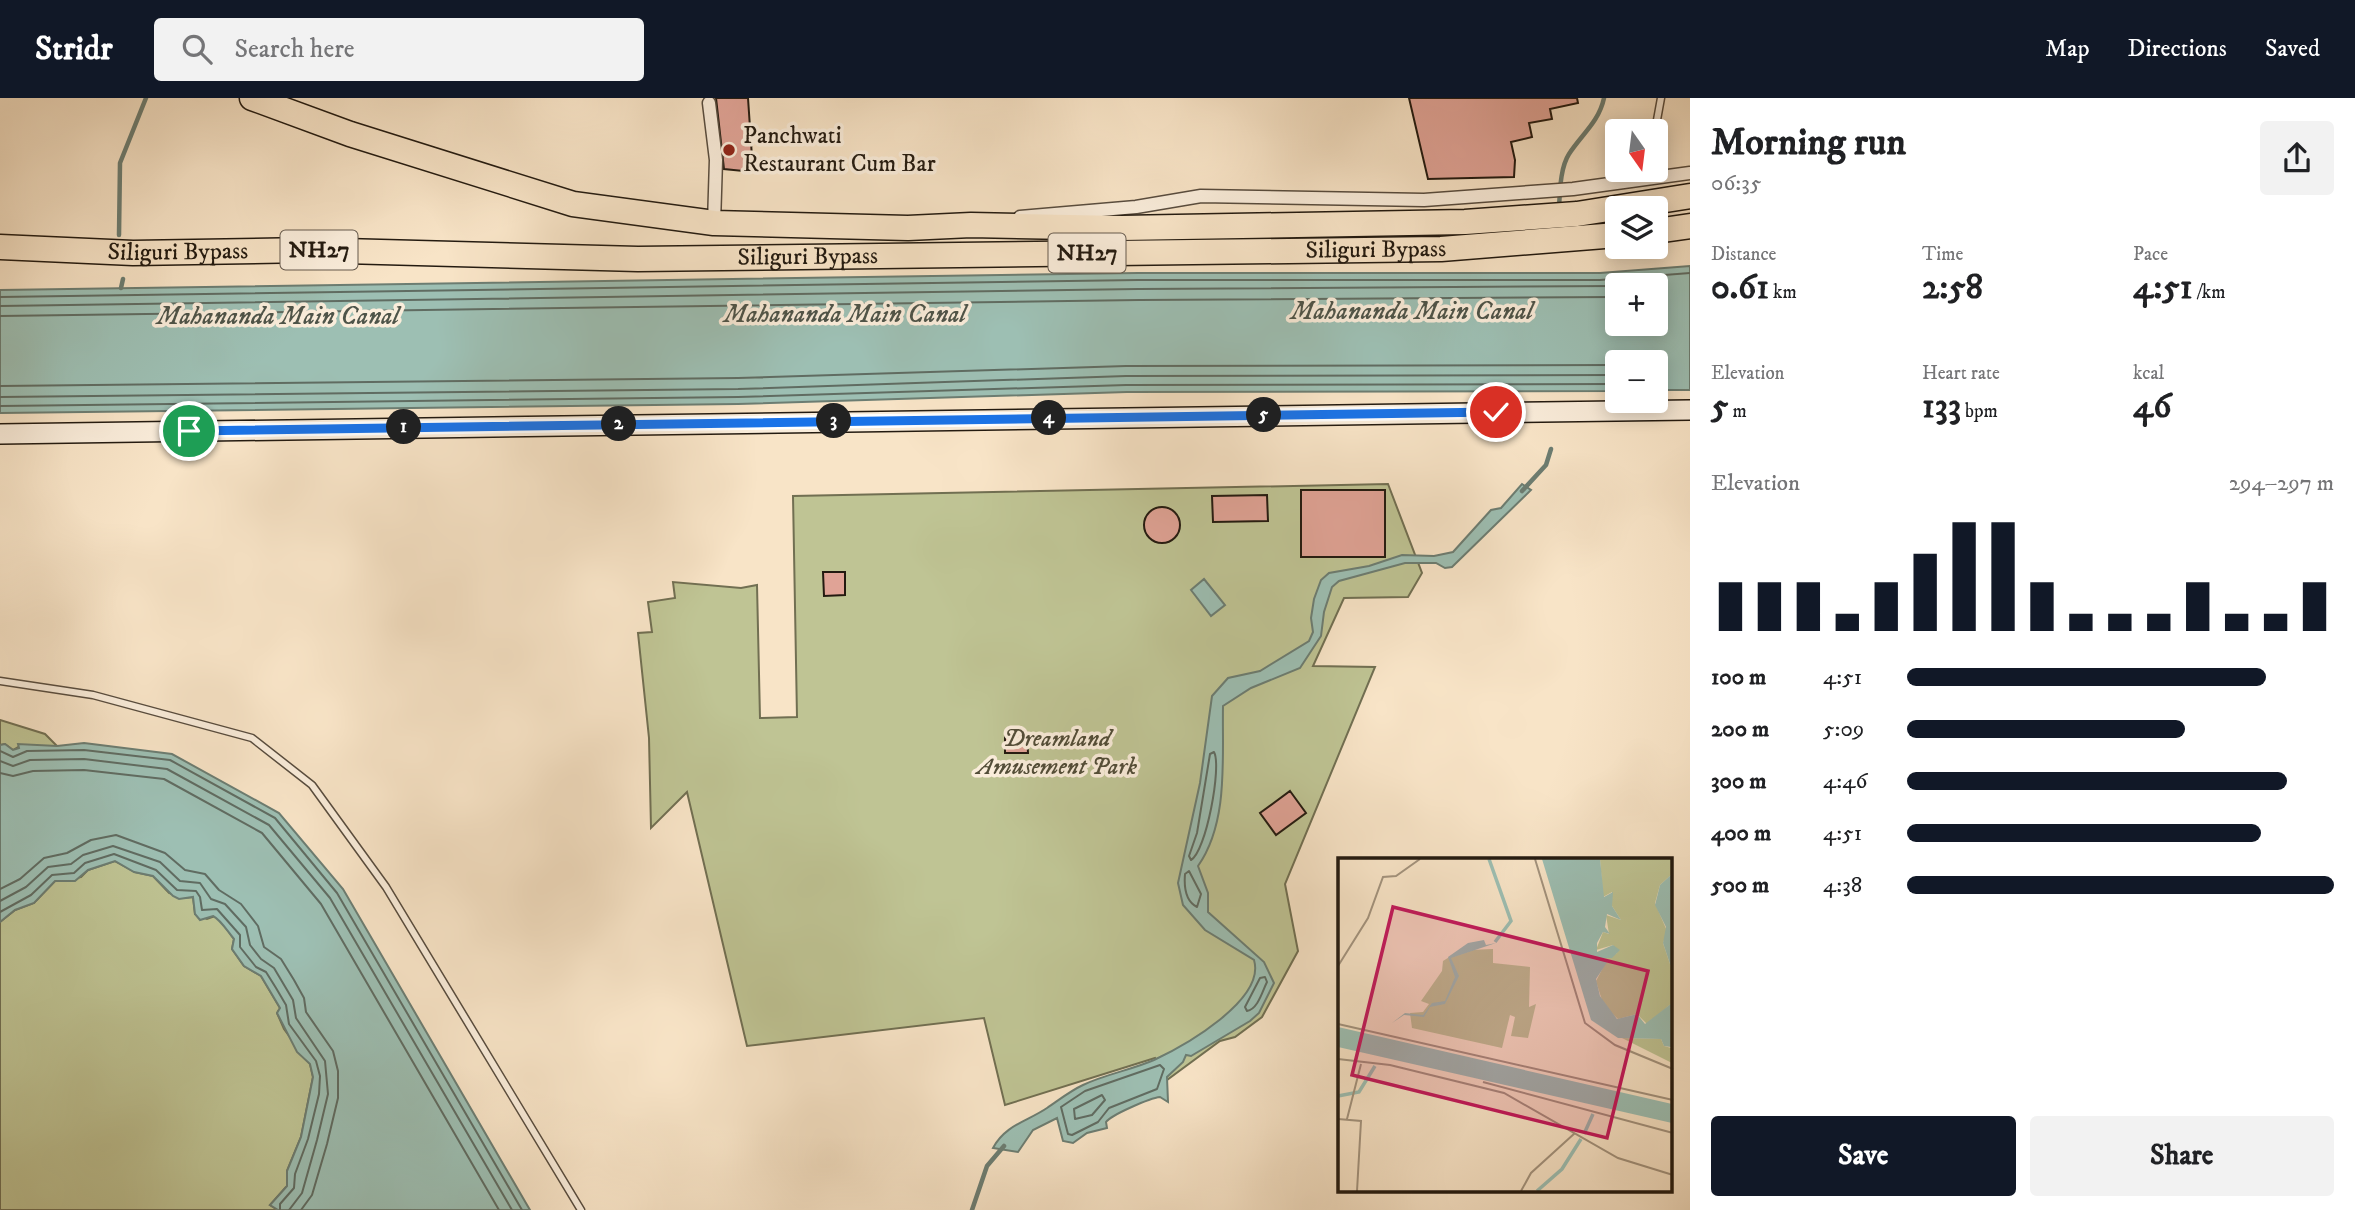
<!DOCTYPE html>
<html lang="en">
<head>
<meta charset="utf-8">
<style>
  body { margin:0; font-family:"IM FELL DW Pica",serif; background:#f2f2f2; color:#202124; height:100vh; display:flex; flex-direction:column; font-size:26px; white-space:nowrap }
  * { box-sizing:border-box; margin:0 }
  p { font-size:23px; color:#757577 }
  .icon { flex:none; width:38px; height:38px; fill:none; stroke:currentColor; stroke-width:2; stroke-linecap:round; stroke-linejoin:round }
  .map { position:relative; flex:1; overflow:hidden }
  .drawer { display:flex; flex-direction:column; background:#fff; width:665px }
  .drawer>* { flex:none }
  .needle { width:46px; rotate:166deg }
  .buttons { position:absolute; left:1605px; top:21px; display:grid; gap:14px }
  .buttons a { display:grid; place-items:center; width:63px; height:63px; border-radius:7px; background:#fff; box-shadow:0 4px 18px #0003; font-size:35px }
  .pin { position:absolute; display:grid; place-items:center; width:60px; height:60px; color:#fff; margin:-30px; border:4px solid #fff; border-radius:50%; box-shadow:0 2px 7px #0007 }
  .km { position:absolute; width:35px; height:35px; margin:-18px; border-radius:50%; background:#222; color:#fff; font-size:19px; line-height:35px; text-align:center }
  .round { display:grid; place-items:center; flex:none; width:74px; height:74px; border-radius:7px; background:#f2f2f2 }
  .head { display:flex; align-items:center; justify-content:space-between; height:119px; padding:0 21px }
  h1 { font-size:38px; font-weight:700; line-height:52px }
  .metrics { display:grid; grid-template-columns:repeat(3,1fr); gap:10px; height:119px; padding:7px 21px }
  .metrics div { display:grid; align-content:center }
  .metrics b { font-size:35px; font-weight:700 }
  .metrics small { font-size:19px; font-weight:400 }
  .metrics p { font-size:19px }
  .chart { height:196px; padding:14px 21px }
  .chart p { display:flex; justify-content:space-between }
  .chart svg { width:100%; height:126px; margin-top:7px; stroke:#111827; stroke-width:6 }
  .primary-button { display:flex; gap:14px; margin-top:auto; padding:14px 21px }
  .primary-button a { flex:1; height:80px; border-radius:7px; background:#111827; color:#fff; font-size:28px; font-weight:700; line-height:80px; text-align:center }
  .primary-button a+a { background:#f2f2f2; color:#202124 }
  ul { padding:0 21px; list-style:none; font-size:23px }
  li { display:grid; grid-template-columns:112px 84px 1fr; align-items:center; height:52px }
  li i { height:18px; border-radius:9px; background:#111827 }
  header { display:flex; align-items:center; gap:42px; box-sizing:border-box; height:98px; padding:0 35px; background:#111827; color:#fff }
  header strong { font-size:33px }
  nav { display:flex; gap:38px; margin-inline-start:auto; font-size:24px }
  .search { width:490px; height:63px; background:#f2f2f2; display:flex; align-items:center; gap:18px; box-sizing:border-box; padding:0 24px; border-radius:7px; color:#757577; font-size:26px }
  main { display:flex; flex:1; min-height:0 }
  .map>svg:first-child { display:block }
</style>
</head>
<body>
<header>
<strong>Stridr</strong>
<div class="search"><svg class="icon" aria-label="search" viewBox="0 0 24 24"><circle cx="10" cy="10" r="6"/><path d="M15 15l6 6"/></svg>Search here</div>
<nav><a>Map</a><a>Directions</a><a>Saved</a></nav>
</header>
<main>
<div class="map">
<svg width="1690" height="1112" viewBox="0 0 1690 1112">
  <rect width="100%" height="100%" fill="#f8e4c7"/>
  <filter id="stains"><feTurbulence type="fractalNoise" baseFrequency=".00286" numOctaves="4"/><feColorMatrix values="0 0 0 0 .2 0 0 0 0 .09 0 0 0 0 .02 0 0 0 .5 -.17"/></filter>
  <radialGradient id="worn" r=".72"><stop offset=".6" stop-color="#630" stop-opacity="0"/><stop offset="1" stop-color="#630" stop-opacity=".3"/></radialGradient>
  <path fill="#bfc494" stroke="#716f52" stroke-width="2" d="M1388,386L1422,475L1408,499L1344,500L1313,568L1375,569L1285,786L1298,853L1262,919L1235,939L1220,943L1167,982L1155,960L1005,1007L984,920L747,948L687,694L651,730L649,640L638,535L652,534L648,504L675,500L673,484L741,490L757,487L760,620L797,619L793,398Z
    M0,622L45,636L57,648H20L13,652L5,646L0,647Z
    M115,763L135,774L153,778L169,795L183,800L193,799L195,816L207,821L215,818C223,825 228,833 234,841L232,851L244,868L261,878L280,910L277,915L284,931L310,966L313,979L301,1039L287,1073V1088L270,1107L278,1112H0V824L15,812L34,805L55,783L81,779L88,772Z"/>
  <path fill="#9dbfb3" stroke="#6c7d72" stroke-width="2" fill-rule="evenodd" d="M1690,168V292H1656V264H1617V293L1127,294L738,306L0,315V192L1138,175H1600ZM1656,187V226H1617V187Z
    M1522,386L1531,392L1452,469L1445,470L1436,465H1405L1339,483L1332,489L1324,514L1321,538L1300,570L1251,590L1223,608C1222,659 1229,724 1198,768L1208,795V814L1264,864L1274,885L1259,915L1250,923L1191,958L1186,957L1183,964L1167,979L1168,1004L1160,999C1150,1000 1111,1017 1106,1024L1107,1030L1087,1035L1073,1045L1063,1043L1057,1020L1033,1032L1018,1054L993,1050C1005,1027 1028,1023 1047,1010C1059,1002 1070,993 1083,987C1106,976 1131,972 1154,962C1184,948 1266,902 1254,862L1205,832L1183,807L1178,785L1200,685L1212,598L1228,580L1260,573L1309,543L1313,534L1311,520L1314,501L1321,482L1329,475L1369,468L1402,457L1434,458L1453,454L1491,412L1501,410Z
    M1204,481L1225,507L1211,518L1191,492Z
    M84,645L172,656L279,715L343,791L530,1112H278L270,1107L287,1088V1073L301,1039L313,979L310,966L297,954L277,915L280,910L261,878L244,868L232,851L234,841C228,834 221,822 213,818L200,822L195,816L193,799L179,801L173,798L153,778L134,774L115,763L88,772L75,783H55L34,805L15,812L0,824V647L5,646L13,652L19,650L18,646L57,648Z"/>
  <g fill="none" stroke-linecap="round" stroke-linejoin="round">
    <path stroke="#606c62" stroke-width="2" d="M0,199L1138,182H1600L1690,175
      M0,208L1138,191L1617,188
      M0,218L1139,202L1617,199
      M0,288L738,280L1126,268L1617,267
      M0,299L738,291L1126,278L1617,277
      M0,308L738,299L1126,287L1617,286
      M0,653L13,659L27,653L84,652L170,662L275,720L337,795L522,1112
      M1214,654C1222,668 1206,754 1191,762L1189,758L1197,735L1210,656Z
      M0,663L13,668L30,662L84,661L167,671L269,727L330,800L512,1112
      M0,675L13,678L33,673L84,672L164,681L262,735L321,806L499,1112
      M1189,773L1201,796L1197,809C1185,803 1184,788 1185,776Z
      M0,791L20,781L44,760L67,755L91,742L116,737L165,755L185,772L205,776L219,792L241,806L258,828L264,849L281,861L294,882L304,900L306,914L333,953L338,973V1000L327,1046L312,1097L301,1112
      M0,803L26,789L48,769L71,766L83,757L113,748L160,764L180,783L200,785L211,801L225,806L246,829L250,847L261,861L274,870L293,902L296,920L325,963L328,996L317,1042L302,1095L289,1112
      M0,814L31,797L52,777L74,775L85,765L114,756L156,772L177,792L196,793L200,799L202,812L217,811L240,837V849L256,869L266,874L276,890L286,907L289,926L316,963L320,978L319,996L308,1041L295,1076L294,1090L280,1106V1112
      M1265,879L1267,884C1262,894 1258,911 1247,913L1245,909L1260,880Z
      M1160,967L1164,971L1157,991L1109,1010L1098,1024L1072,1037L1068,1036L1061,1009L1085,993Z
      M1102,997L1105,1002L1092,1017L1075,1021L1074,1011Z"/>
    <path stroke="#6c7d72" stroke-width="4.5" d="M1559,110C1560,94 1560,70 1569,56C1581,37 1599,24 1604,0
      M119,137L120,65L146,0
      M121,190L123,181
      M1522,393L1546,367L1551,351
      M972,1112L987,1068L1004,1048"/>
  </g>
  <path fill="#e0a396" stroke="#231a10" stroke-width="2" d="M716,0H748L753,74L724,71Z
    M1409,0H1577L1578,5L1550,11L1552,21L1529,25L1532,39L1511,44L1515,62L1514,79L1428,81Z
    M1301,392H1385V459H1301Z
    M1267,397L1268,423L1213,424L1212,398Z
    M1144 427a18 18 0 1 1 36 0a18 18 0 1 1-36 0Z
    M823,474H845V497L824,498Z
    M1005,636H1027L1028,655H1005Z
    M1290,693L1306,715L1276,737L1260,715Z"/>
  <g fill="none" stroke-linecap="round" stroke-linejoin="round">
    <g stroke="#584c3e" stroke-width="9">
      <path id="lane" d="M1655,33L1661,0
        M0,583L93,597L252,640L312,687L386,789L581,1112"/>
    </g>
    <g stroke="#584c3e" stroke-width="15">
      <path id="street" d="M709,5L716,62L714,125
        M1020,119L1136,109L1201,98L1424,102L1573,91L1690,75"/>
    </g>
    <g stroke="#231a10" stroke-width="22">
      <path id="secondary" d="M0,336L1690,312"/>
    </g>
    <g stroke="#231a10" stroke-width="27">
      <g id="highway">
        <path d="M252,0L350,36L573,106L714,125L908,130L971,127L1122,130L1465,124L1577,116L1690,98"/>
        <path d="M1656,133L1690,128"/>
        <path id="s1" d="M0,149L133,155L307,152L638,161L1441,151L1617,137"/>
      </g>
    </g>
    <use href="#lane" stroke="#faeddb" stroke-width="6"/>
    <use href="#street" stroke="#faeddb" stroke-width="12"/>
    <use href="#secondary" stroke="#faeddb" stroke-width="19"/>
    <use href="#highway" stroke="#f8e4c7" stroke-width="24"/>
  </g>
  <g fill="none" stroke-linecap="round" stroke-linejoin="round">
    <g stroke="#fff" stroke-width="14">
      <path id="route" d="M189,333L1496,314"/>
    </g>
    <use href="#route" stroke="#1a73e8" stroke-width="9"/>
  </g>
  <circle fill="#8f2418" stroke="#faeddb" stroke-width="2.5" cx="729" cy="52" r="7"/>
  <g text-anchor="middle" dominant-baseline="central" stroke-width="7" stroke-linejoin="round" paint-order="stroke">
    <g fill="#faeddb" stroke="#64594d" stroke-width="2">
      <rect x="280.5" y="132.5" width="77" height="39" rx="5"/>
      <rect x="1048.5" y="135.5" width="77" height="39" rx="5"/>
    </g>
    <g font-size="23" font-weight="bold" fill="#231a10">
      <text x="319" y="152">NH27</text>
      <text x="1087" y="155">NH27</text>
    </g>
    <g font-size="24" fill="#231a10" stroke="#faeddb" text-anchor="start">
      <text x="743" y="38">Panchwati<tspan x="743" dy="28">Restaurant Cum Bar</tspan></text>
    </g>
    <g font-size="24" fill="#231a10" stroke="#faeddb">
      <text stroke="none"><textPath href="#s1" startOffset="1376">Siliguri Bypass</textPath></text>
      <text stroke="none"><textPath href="#s1" startOffset="178">Siliguri Bypass</textPath></text>
      <text stroke="none"><textPath href="#s1" startOffset="808">Siliguri Bypass</textPath></text>
    </g>
    <g font-size="24" font-style="italic" fill="#524d38" stroke="#faeddb">
      <text x="1057" y="641">Dreamland<tspan x="1057" dy="28">Amusement Park</tspan></text>
    </g>
    <g font-size="26" font-style="italic" fill="#4e5449" stroke="#faeddb">
      <text x="1412" y="213">Mahananda Main Canal</text>
      <text x="845" y="216">Mahananda Main Canal</text>
      <text x="278" y="218">Mahananda Main Canal</text>
    </g>
  </g>
  <g transform="translate(1338 760)">
    <rect width="334" height="334" fill="#f8e4c7"/>
    <path d="M262,1H334V16L322,27L317,45L329,73L325,85L334,112V145L309,166L299,156L280,161L266,148L261,133L258,123L269,102L266,100L279,95L275,87L258,92L265,74L271,76L268,57L283,62L274,48V34L265,39ZM129,88L131,92L155,91V105L192,109L191,149L198,146L190,180L173,178L177,159L172,157L164,190L74,170L72,155L85,154L91,146L83,143L104,113L105,103ZM284,180L323,181L326,188L333,190L334,205Z" fill="#bfc494"/>
    <path d="M204,1H262L266,39L275,34L274,48L283,62L269,56L267,69L272,76L265,74L259,85V94L275,87L282,92L274,100H266L270,103L258,121L262,138L279,161L299,156L307,166L334,145V201L333,189L326,188L323,181L280,180L253,162ZM334,16V112L325,85L328,69L317,47L322,27ZM146,82L148,87L158,85L113,100L121,118L107,146L92,149L86,159L66,157L54,165L67,155L85,157L94,145L107,143L117,119L110,99L130,85ZM0,169L334,246V265L0,189Z" fill="#9dbfb3"/>
    <path fill="none" stroke="#9dbfb3" stroke-width="3.5" d="M151,1L173,63L157,84M0,238L21,234L37,208M246,276L255,256M199,333L224,311L243,281"/>
    <path fill="none" stroke="#a3937e" stroke-width="2" d="M197,1L247,165L277,187L335,211M0,108L30,60L45,19L58,18L82,1M0,166L335,242M0,201L52,207L166,235L280,300L335,317M145,224L335,275M0,261L23,263L19,333M9,261L23,206M183,333L193,315L237,275"/>
    <path fill="#c2185b" fill-opacity="0.15" stroke="#c2185b" stroke-width="3.5" d="M55,49L310,113L269,280L14,217Z"/>
    <rect width="334" height="334" fill="none" stroke="#231a10" stroke-width="3.5"/>
  </g>
  <rect width="100%" height="100%" filter="url(#stains)"/>
  <rect width="100%" height="100%" fill="url(#worn)"/>
</svg>
<div class="buttons">
<a><svg class="needle" viewBox="-14 -14 28 28"><path d="M0-13l5 13h-10z" fill="#e53935"/><path d="M0 13l5-13h-10z" fill="#757577"/></svg></a>
<a><svg class="icon" aria-label="layers" viewBox="0 0 24 24"><path d="M12 4l9 5-9 5-9-5zM3 14l9 5 9-5"/></svg></a>
<a>+</a>
<a>−</a>
</div>
<div class="pin" style="left:189px;top:333px;background:#1e9e55"><svg class="icon" aria-label="arrive" viewBox="0 0 24 24"><path d="M6 21V4h12l-3 4 3 4H6"/></svg></div>
<div class="pin" style="left:1496px;top:314px;background:#d93025"><svg class="icon" aria-label="check" viewBox="0 0 24 24"><path d="M5 12l5 5 9-10"/></svg></div>
<b class="km" style="left:404px;top:329px">1</b>
<b class="km" style="left:619px;top:326px">2</b>
<b class="km" style="left:834px;top:323px">3</b>
<b class="km" style="left:1049px;top:320px">4</b>
<b class="km" style="left:1264px;top:317px">5</b>
</div>
<section class="drawer">
<div class="head"><div><h1>Morning run</h1><p>06:35</p></div><a class="round"><svg class="icon" aria-label="share" viewBox="0 0 24 24"><path d="M12 15V3M7 8l5-5 5 5M5 13v7h14v-7"/></svg></a></div>
<div class="metrics">
<div><p>Distance</p><b>0.61<small> km</small></b></div>
<div><p>Time</p><b>2:58</b></div>
<div><p>Pace</p><b>4:51<small> /km</small></b></div>
</div>
<div class="metrics">
<div><p>Elevation</p><b>5<small> m</small></b></div>
<div><p>Heart rate</p><b>133<small> bpm</small></b></div>
<div><p>kcal</p><b>46</b></div>
</div>
<div class="chart"><p><span>Elevation</span>294–297 m</p>
<svg viewBox="0 0 160 44" preserveAspectRatio="none"><path d="M5 44V27M15 44V27M25 44V27M35 44V38M45 44V27M55 44V17M65 44V6M75 44V6M85 44V27M95 44V38M105 44V38M115 44V38M125 44V27M135 44V38M145 44V38M155 44V27"/></svg>
</div>
<ul>
<li><b>100 m</b>4:51<i style="width:84%"></i></li>
<li><b>200 m</b>5:09<i style="width:65%"></i></li>
<li><b>300 m</b>4:46<i style="width:89%"></i></li>
<li><b>400 m</b>4:51<i style="width:83%"></i></li>
<li><b>500 m</b>4:38<i style="width:100%"></i></li>
</ul>
<div class="primary-button"><a>Save</a><a>Share</a></div>
</section>
</main>
</body>
</html>
